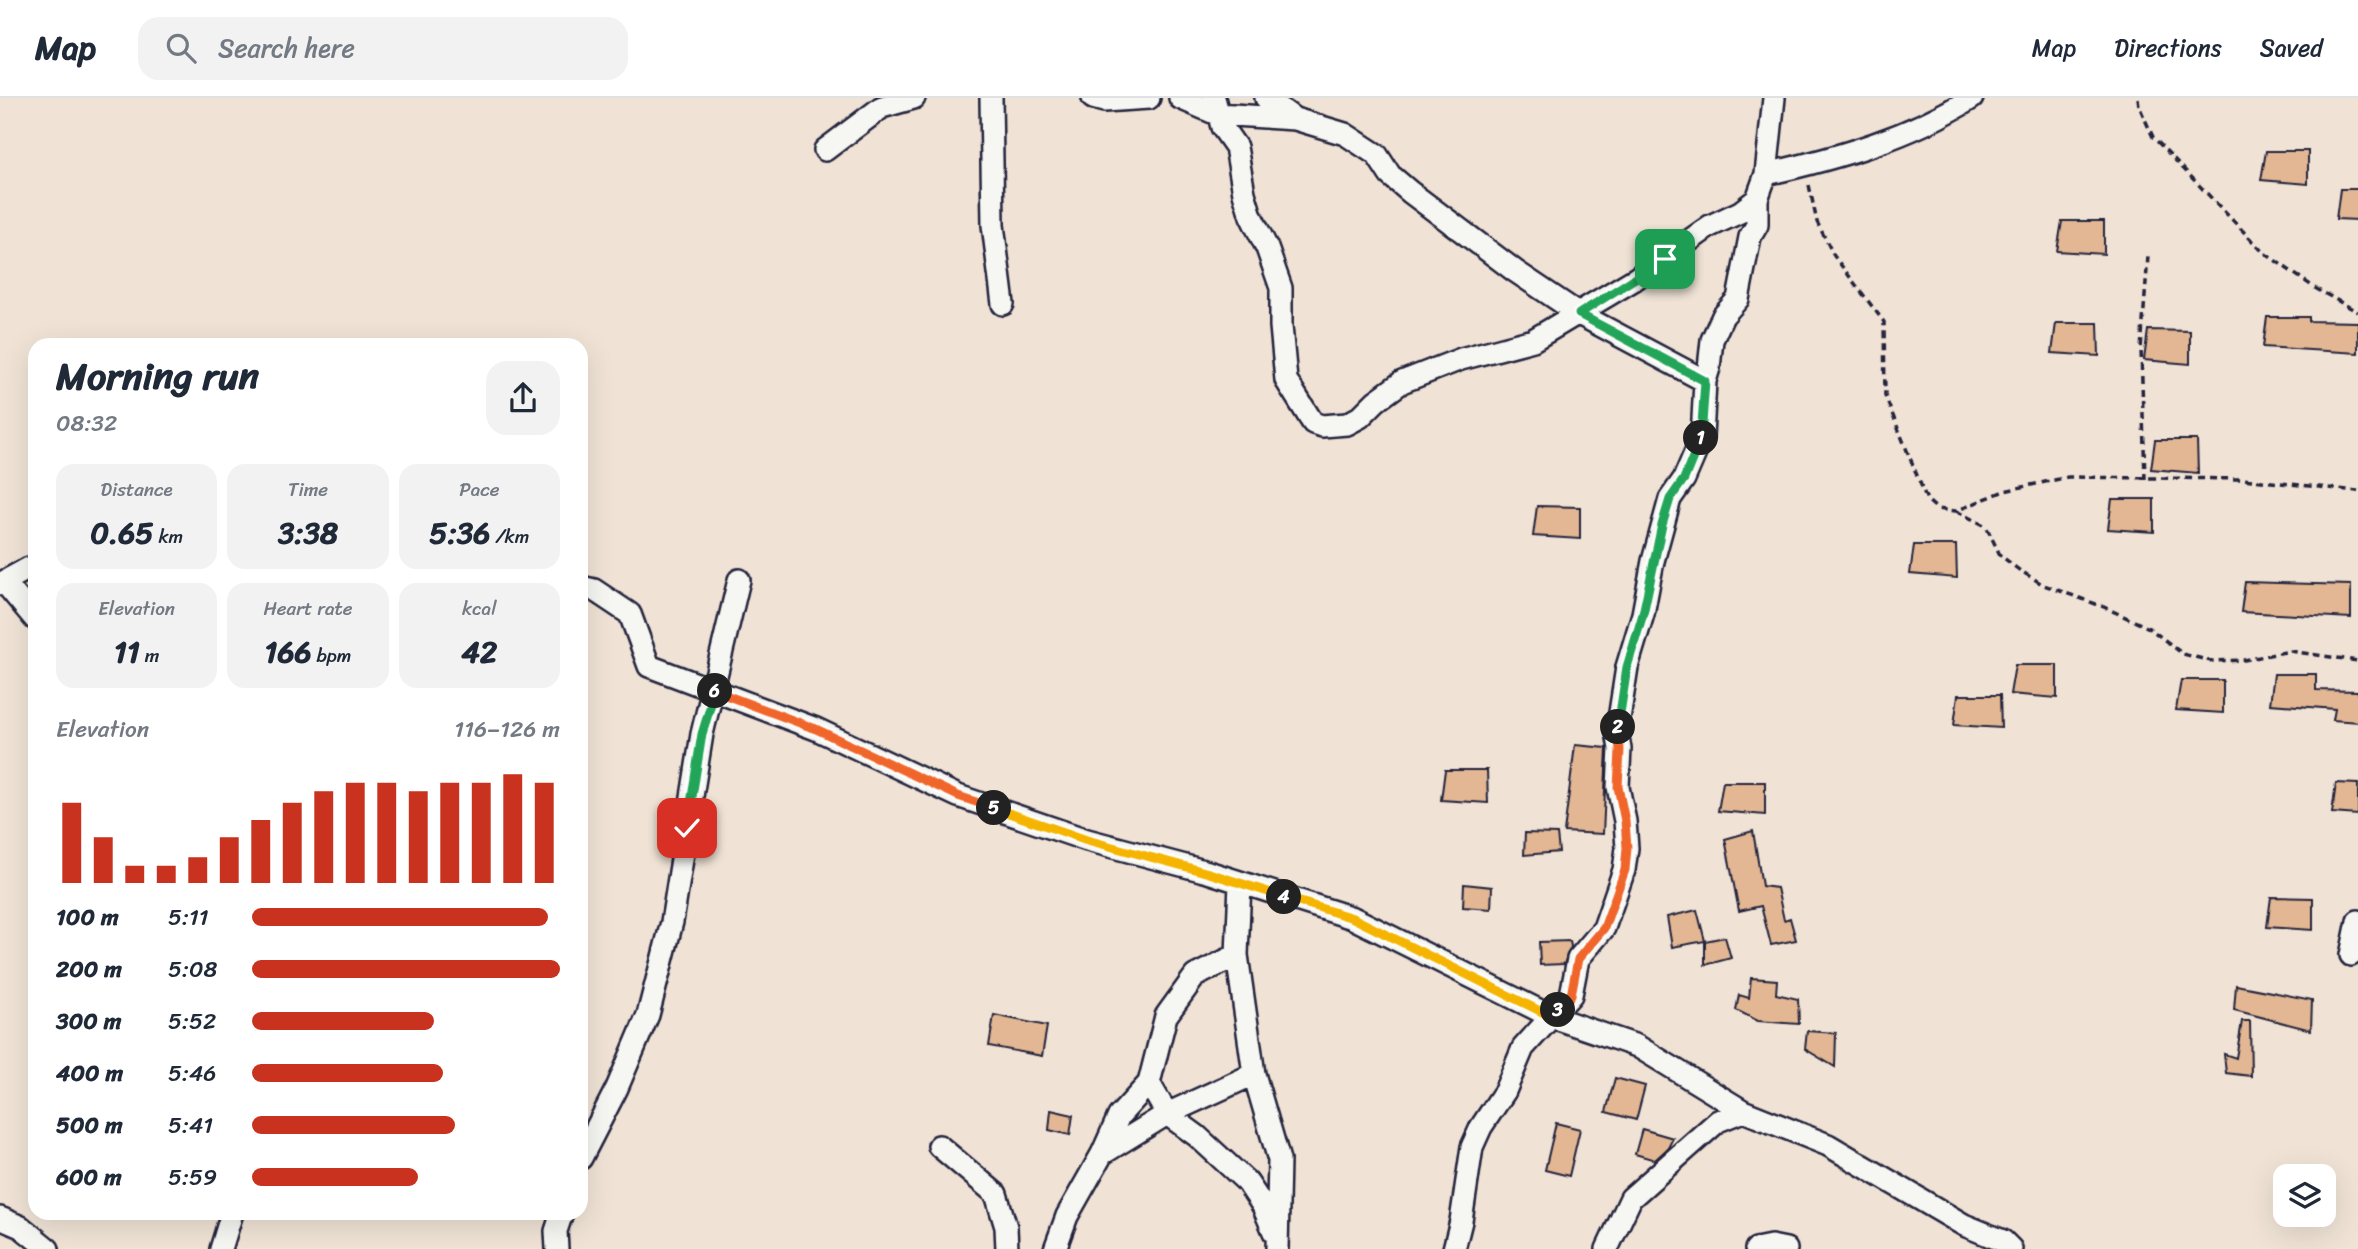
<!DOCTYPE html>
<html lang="en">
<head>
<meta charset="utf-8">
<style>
  body { margin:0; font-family:Sriracha,sans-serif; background:#f2f2f3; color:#1f2937; height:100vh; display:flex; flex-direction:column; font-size:26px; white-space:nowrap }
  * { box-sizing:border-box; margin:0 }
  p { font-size:23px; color:#747a83 }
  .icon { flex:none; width:38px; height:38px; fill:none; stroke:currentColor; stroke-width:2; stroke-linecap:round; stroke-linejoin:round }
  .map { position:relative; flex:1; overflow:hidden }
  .side { position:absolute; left:28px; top:240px; width:560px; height:882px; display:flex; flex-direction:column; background:#fff; border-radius:21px; box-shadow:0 7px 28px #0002 }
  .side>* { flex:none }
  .controls { position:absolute; left:2273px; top:1066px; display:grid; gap:14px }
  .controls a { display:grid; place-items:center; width:63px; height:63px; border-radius:14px; background:#fff; box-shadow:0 7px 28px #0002; font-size:35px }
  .pin { position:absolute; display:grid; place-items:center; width:60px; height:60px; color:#fff; margin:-30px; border-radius:14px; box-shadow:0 4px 10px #0006 }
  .km { position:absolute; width:35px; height:35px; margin:-18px; border-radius:50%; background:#222; color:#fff; font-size:19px; line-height:35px; text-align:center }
  .round { display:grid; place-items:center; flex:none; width:74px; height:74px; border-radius:21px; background:#f2f2f3 }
  .overview { display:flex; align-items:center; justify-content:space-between; height:119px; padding:0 28px }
  h1 { font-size:38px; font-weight:700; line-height:52px }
  .stats { display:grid; grid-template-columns:repeat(3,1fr); gap:10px; height:119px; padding:7px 28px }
  .stats div { display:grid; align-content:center; border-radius:18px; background:#f2f2f3; text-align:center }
  .stats b { font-size:30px; font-weight:700 }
  .stats small { font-size:19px; font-weight:400 }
  .stats p { font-size:19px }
  .chart { height:196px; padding:14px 28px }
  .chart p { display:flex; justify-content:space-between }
  .chart svg { width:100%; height:126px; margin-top:7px; stroke:#c8321e; stroke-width:6 }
  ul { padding:0 28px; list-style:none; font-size:23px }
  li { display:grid; grid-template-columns:112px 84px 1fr; align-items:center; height:52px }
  li i { height:18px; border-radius:9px; background:#c8321e }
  header { display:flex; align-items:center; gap:42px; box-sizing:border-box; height:98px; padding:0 35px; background:#fff; border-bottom:2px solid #e0e1e3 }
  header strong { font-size:33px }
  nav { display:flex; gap:38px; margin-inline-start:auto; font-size:24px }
  .search { width:490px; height:63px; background:#f2f2f3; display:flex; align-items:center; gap:18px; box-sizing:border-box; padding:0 24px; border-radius:21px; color:#747a83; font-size:26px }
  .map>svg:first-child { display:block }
</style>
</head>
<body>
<header>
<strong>Map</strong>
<div class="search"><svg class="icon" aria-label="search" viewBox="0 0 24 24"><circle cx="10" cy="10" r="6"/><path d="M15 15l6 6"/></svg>Search here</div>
<nav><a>Map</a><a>Directions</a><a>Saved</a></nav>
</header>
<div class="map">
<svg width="2358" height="1151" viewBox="0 0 2358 1151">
  <rect width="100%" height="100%" fill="#f0e3d6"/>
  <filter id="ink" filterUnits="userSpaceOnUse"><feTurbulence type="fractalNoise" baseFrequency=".0143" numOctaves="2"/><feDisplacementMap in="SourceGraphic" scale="14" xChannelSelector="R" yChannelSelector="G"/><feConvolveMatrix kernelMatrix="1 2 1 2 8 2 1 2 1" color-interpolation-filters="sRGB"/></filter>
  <g filter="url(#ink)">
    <path fill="#e3b793" stroke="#22223b" stroke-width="2" d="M2266,53H2308V86L2261,82Z
      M2340,91H2358V122L2336,121Z
      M2062,123H2104V156L2057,153Z
      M2267,219H2309V223L2358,224V255L2263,249Z
      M2056,225H2098L2099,258L2052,255Z
      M2148,232L2190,233V266L2144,262Z
      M2155,342H2197L2198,375L2151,371Z
      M2112,401H2154V434L2108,431Z
      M1537,408L1580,409V441L1533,438Z
      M1914,447H1956L1957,480L1910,476Z
      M2245,484L2351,487V520L2241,514Z
      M2015,567H2057V600L2010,596Z
      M2274,576H2316V592L2358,593V624L2333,622L2335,611L2270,606Z
      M2181,582H2223V615L2176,612Z
      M1958,597H2000L2001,630L1954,627Z
      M1575,647L1607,650L1603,736L1564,734Z
      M1445,672H1487L1488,705L1441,702Z
      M1723,684H1765V717L1718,713Z
      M2336,685L2358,686V717L2332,715Z
      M1753,733L1762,788L1777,790L1784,822L1790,820L1796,842L1771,847L1761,808L1739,813L1725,741Z
      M1525,735L1557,736L1559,754L1524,757Z
      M1464,786L1492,789L1491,811L1463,809Z
      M2271,799L2313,800V832L2267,829Z
      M1697,812L1705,843L1672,849L1667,819Z
      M1725,839L1731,860L1705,867V843Z
      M1570,843L1571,849L1564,866L1540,867L1539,844Z
      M1751,880L1777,882L1776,896L1798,901L1799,926L1758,923L1736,912L1739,897L1749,900Z
      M2236,887L2312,902L2311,932L2234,912Z
      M994,917L1047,928L1042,958L989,948Z
      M2242,923H2250L2251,978L2226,975L2224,956L2236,960Z
      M1807,933L1836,935L1835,969L1805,951Z
      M1615,980L1645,988L1636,1022L1606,1014Z
      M1051,1012L1073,1017L1070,1037L1049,1032Z
      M1556,1025L1580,1031L1569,1078L1545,1072Z
      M1642,1031L1673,1040L1668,1050L1655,1062L1635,1056Z"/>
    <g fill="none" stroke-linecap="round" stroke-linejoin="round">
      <g stroke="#22223b" stroke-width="26">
        <path id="street" d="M991,0L993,127L1003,206
          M1093,0L1104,3L1149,0
          M1180,0L1217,16L1295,21L1345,36L1377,57L1390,77L1410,94L1515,173L1579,216L1705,283
          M1214,0L1222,29L1236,49L1244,95L1251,118L1267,150L1281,190V228L1286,282L1313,325L1322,328L1347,326L1360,319L1376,303L1402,284L1461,261L1533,242L1635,181L1710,128L1740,114L1757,101
          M1266,0L1293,20
          M825,52L882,9L914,0
          M1766,76C1838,60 1910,39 1972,0
          M4,484L35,521
          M0,486L29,470L35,471
          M581,489L594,492L630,516L649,568L816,631L958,698L1087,742L1208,774L1353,820L1552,919L1637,948L1743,1013L1828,1047L1964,1127L2003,1143L2011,1151
          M1240,785L1237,857L1254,976L1279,1062L1277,1151
          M2351,857L2358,823
          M1149,985L1167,1016L1197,1038L1247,1084L1263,1108L1274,1134
          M939,1048L996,1096L1006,1129L1007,1151
          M1102,1056L1167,1016L1254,976
          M581,1060L617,990L648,917L672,824L702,636L739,482
          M0,1120L21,1129L48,1151
          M221,1151L232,1115
          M557,1151L556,1133L562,1115
          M1055,1151L1067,1118L1102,1056L1119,1018L1149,985L1166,918L1195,878L1237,857
          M1454,1151L1461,1123L1472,1049L1481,1029L1505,993L1523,950L1571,897L1578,861L1604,830L1624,772L1627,750L1625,723L1618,689L1620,651L1617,634L1627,569L1643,516L1653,463L1670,401L1684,381L1702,339L1705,283L1709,270L1712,242L1723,218L1738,201L1750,139L1757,127V101L1766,76L1774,0
          M1607,1151L1631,1100L1718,1023L1743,1013
          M1756,1151L1771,1148L1786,1151"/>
      </g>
      <path stroke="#22223b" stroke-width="3.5" stroke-dasharray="7 5" stroke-linecap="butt" d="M2138,0L2139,8L2153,39L2263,154L2315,190L2358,214
        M1809,87L1817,124L1834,158L1884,224L1885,298L1927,402L1937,411L1956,413L2004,393L2068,379L2242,381L2358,393
        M2145,381L2141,251L2148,158
        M1956,413L1986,428L2000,457L2019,472L2044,487L2104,509L2149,530L2183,556L2211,563L2244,562L2290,553L2358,563"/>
      <use href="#street" stroke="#f6f6f2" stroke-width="21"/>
    </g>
  </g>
  <g fill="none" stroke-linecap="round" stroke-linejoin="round" filter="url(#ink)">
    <g stroke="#fff" stroke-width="14">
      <path id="split-1" d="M1665,161L1579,216L1705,283L1701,340"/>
    </g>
    <g stroke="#fff" stroke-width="14">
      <path id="split-2" d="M1618,629L1627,569L1643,516L1662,427L1670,401L1684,381L1701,340"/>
    </g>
    <g stroke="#fff" stroke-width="14">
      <path id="split-3" d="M1558,912L1571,897L1578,861L1604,830L1625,772L1627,750L1625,723L1618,689L1620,652L1618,629"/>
    </g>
    <g stroke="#fff" stroke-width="14">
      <path id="split-4" d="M1284,799L1353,820L1552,919L1558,912"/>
    </g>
    <g stroke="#fff" stroke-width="14">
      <path id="split-5" d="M994,710L1087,742L1209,775L1284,799"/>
    </g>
    <g stroke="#fff" stroke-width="14">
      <path id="split-6" d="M715,593L816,631L958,698L994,710"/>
    </g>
    <g stroke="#fff" stroke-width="14">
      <path id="split-7" d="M687,730L702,636L715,593"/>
    </g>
    <use href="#split-1" stroke="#22a559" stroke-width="9"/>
    <use href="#split-2" stroke="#22a559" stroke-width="9"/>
    <use href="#split-3" stroke="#f0652b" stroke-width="9"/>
    <use href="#split-4" stroke="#f5b400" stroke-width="9"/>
    <use href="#split-5" stroke="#f5b400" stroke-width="9"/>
    <use href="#split-6" stroke="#f0652b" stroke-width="9"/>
    <use href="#split-7" stroke="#22a559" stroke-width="9"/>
  </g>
</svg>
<div class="controls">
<a><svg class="icon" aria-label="layers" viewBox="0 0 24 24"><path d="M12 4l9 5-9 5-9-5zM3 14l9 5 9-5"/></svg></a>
</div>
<div class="pin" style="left:1665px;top:161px;background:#1e9e55"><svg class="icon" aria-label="arrive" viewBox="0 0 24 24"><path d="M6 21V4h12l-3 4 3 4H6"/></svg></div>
<div class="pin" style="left:687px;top:730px;background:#d93025"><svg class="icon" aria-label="check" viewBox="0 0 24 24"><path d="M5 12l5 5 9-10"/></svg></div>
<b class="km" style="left:1701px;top:340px">1</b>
<b class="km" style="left:1618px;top:629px">2</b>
<b class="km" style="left:1558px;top:912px">3</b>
<b class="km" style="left:1284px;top:799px">4</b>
<b class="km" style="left:994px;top:710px">5</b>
<b class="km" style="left:715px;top:593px">6</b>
<section class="side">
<div class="overview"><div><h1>Morning run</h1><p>08:32</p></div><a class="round"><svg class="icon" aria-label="share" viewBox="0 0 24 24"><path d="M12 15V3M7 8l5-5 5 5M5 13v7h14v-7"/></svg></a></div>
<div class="stats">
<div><p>Distance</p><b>0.65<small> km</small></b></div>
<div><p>Time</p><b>3:38</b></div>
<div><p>Pace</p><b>5:36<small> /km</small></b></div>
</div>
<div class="stats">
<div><p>Elevation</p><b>11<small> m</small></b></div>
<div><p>Heart rate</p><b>166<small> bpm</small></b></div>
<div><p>kcal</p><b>42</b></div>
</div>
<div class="chart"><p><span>Elevation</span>116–126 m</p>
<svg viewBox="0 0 160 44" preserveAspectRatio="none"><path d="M5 44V16M15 44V28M25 44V38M35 44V38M45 44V35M55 44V28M65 44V22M75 44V16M85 44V12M95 44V9M105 44V9M115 44V12M125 44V9M135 44V9M145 44V6M155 44V9"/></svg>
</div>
<ul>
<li><b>100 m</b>5:11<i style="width:96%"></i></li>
<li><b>200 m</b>5:08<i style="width:100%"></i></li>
<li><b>300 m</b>5:52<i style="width:59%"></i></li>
<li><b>400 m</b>5:46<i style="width:62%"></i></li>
<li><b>500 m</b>5:41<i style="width:66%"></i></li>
<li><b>600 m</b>5:59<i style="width:54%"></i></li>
</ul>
</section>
</div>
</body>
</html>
